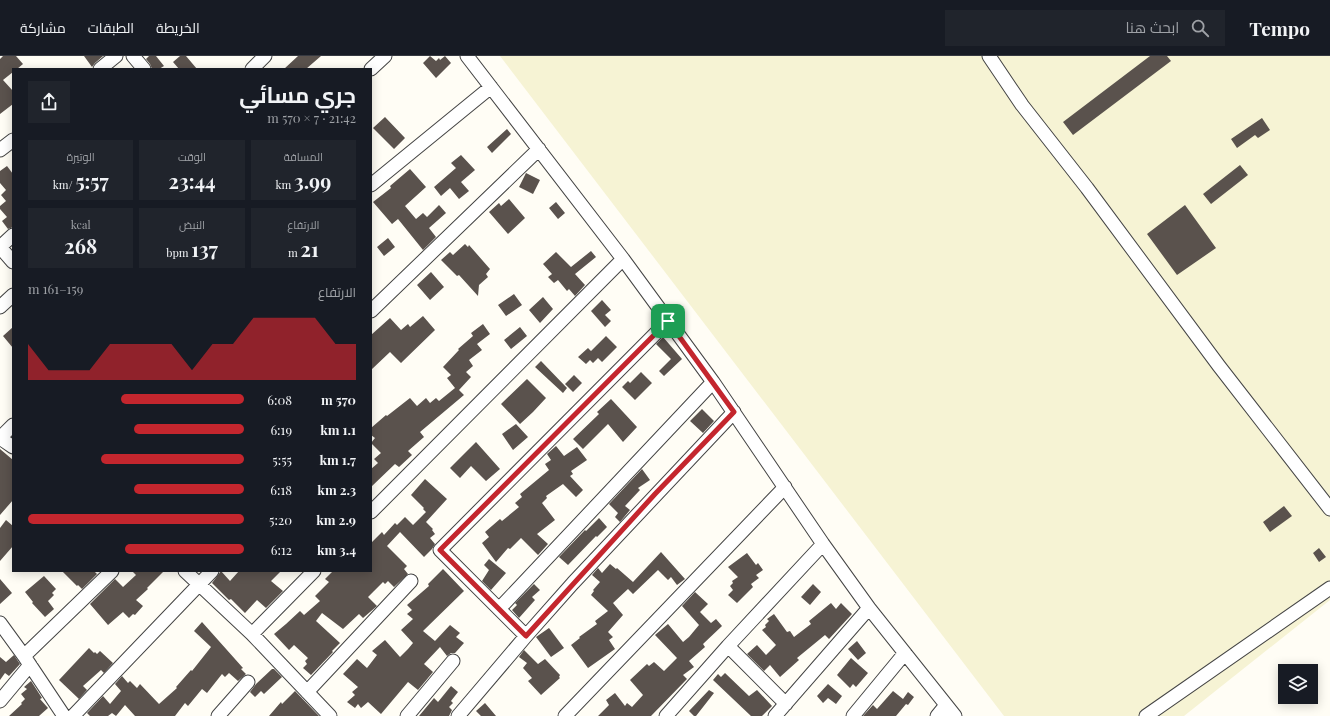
<!DOCTYPE html>
<html lang="ar">
<head>
<meta charset="utf-8">
<style>
  body { margin:0; font-family:"Playfair Display",Cairo,serif; background:#20242c; color:#f1f3f6; direction:rtl; height:100vh; display:flex; flex-direction:column; font-size:15px; white-space:nowrap }
  * { box-sizing:border-box; margin:0 }
  p { font-size:13px; color:#9ea1a6 }
  .icon { flex:none; width:22px; height:22px; fill:none; stroke:currentColor; stroke-width:2; stroke-linecap:round; stroke-linejoin:round }
  .map { position:relative; flex:1; overflow:hidden; direction:ltr }
  .side { position:absolute; left:12px; top:12px; width:360px; height:504px; display:flex; flex-direction:column; background:#171b24; border-radius:0px; box-shadow:0 2px 10px #0003; direction:rtl }
  .side>* { flex:none }
  .controls { position:absolute; left:1278px; top:608px; display:grid; gap:8px }
  .controls a { display:grid; place-items:center; width:40px; height:40px; border-radius:0px; background:#171b24; box-shadow:0 2px 10px #0003; font-size:20px }
  .pin { position:absolute; display:grid; place-items:center; width:34px; height:34px; color:#fff; margin:-17px; border-radius:8px; box-shadow:0 2px 6px #0006 }
  .round { display:grid; place-items:center; flex:none; width:42px; height:42px; border-radius:0px; background:#20242c }
  .head { display:flex; align-items:center; justify-content:space-between; height:68px; padding:0 16px }
  h1 { font-size:22px; font-weight:700; line-height:30px }
  .stats { display:grid; grid-template-columns:repeat(3,1fr); gap:6px; height:68px; padding:4px 16px }
  .stats div { display:grid; align-content:center; border-radius:0px; background:#20242c; text-align:center }
  .stats b { font-size:20px; font-weight:700 }
  .stats small { font-size:11px; font-weight:400 }
  .stats p { font-size:11px }
  .chart { height:112px; padding:8px 16px }
  .chart p { display:flex; justify-content:space-between }
  .chart svg { width:100%; height:72px; margin-top:4px; fill:#c4262e; opacity:.7 }
  ul { padding:0 16px; list-style:none; font-size:13px }
  li { display:grid; grid-template-columns:64px 48px 1fr; align-items:center; height:30px }
  li i { height:10px; border-radius:5px; background:#c4262e }
  header { display:flex; align-items:center; gap:24px; box-sizing:border-box; height:56px; padding:0 20px; background:#171b24; border-bottom:1px solid #363941 }
  header strong { font-size:19px }
  nav { display:flex; gap:22px; margin-inline-start:auto; font-size:14px }
  .search { width:280px; height:36px; background:#20242c; display:flex; align-items:center; gap:10px; box-sizing:border-box; padding:0 14px; border-radius:0px; color:#9ea1a6; font-size:15px }
  .map>svg:first-child { display:block }
</style>
</head>
<body>
<header>
<strong>Tempo</strong>
<div class="search"><svg class="icon" aria-label="search" viewBox="0 0 24 24"><circle cx="10" cy="10" r="6"/><path d="M15 15l6 6"/></svg>ابحث هنا</div>
<nav><a>الخريطة</a><a>الطبقات</a><a>مشاركة</a></nav>
</header>
<div class="map">
<svg width="1330" height="660" viewBox="0 0 1330 660">
  <rect width="100%" height="100%" fill="#fffdf5"/>
  <path fill="#f6f3d4" d="M500,0H1330V544L1184,660H1004Z"/>
  <path fill="#5a524d" d="M3,0H16L23,8L17,13H13V16L3,24L13,35V48L0,58V3Z
    M84,0H103L95,7L92,11Z
    M149,0H156L164,10L159,13H152L150,8L146,3Z
    M180,0H186L197,13H179L173,6Z
    M298,0H321L306,13H284Z
    M430,0L436,5L439,2L440,4L445,0L451,7L436,22L423,7Z
    M1150,0H1167L1171,5L1073,79L1063,66Z
    M385,61L405,82L394,93L373,72Z
    M1262,62L1270,74L1258,82L1255,79L1237,92L1231,83Z
    M507,73L511,78L492,97L487,91Z
    M461,99L475,114L461,126L469,135L459,143L450,132L441,140L434,131L456,112L451,107Z
    M1240,109L1248,119L1211,148L1203,138Z
    M7,110L13,118V171L8,173L2,165L7,161L0,153V150L6,145L1,139L6,134L0,127V115Z
    M410,113L426,131L405,150L416,163L423,157L427,161L439,149L446,157L429,172L436,181L423,194L398,163L392,168L373,146L391,132L390,130Z
    M526,117L540,124L533,138L519,131Z
    M509,143L525,162L508,178L489,156L499,147L501,150Z
    M556,146L565,157L558,163L549,152Z
    M1185,149L1216,192L1177,219L1147,178Z
    M388,182L395,191L384,200L377,191Z
    M465,188L468,191L469,189L490,213L486,218L488,221L479,229L478,240L459,219L457,220L441,204L450,196L453,199Z
    M591,195L596,201L575,218L585,229L575,240L569,233L567,235L558,224L554,227L548,221L552,218L543,208L556,196L571,211Z
    M431,216L444,231L430,244L417,229Z
    M514,238L522,249L506,260L498,249Z
    M543,241L553,253L540,267L529,254Z
    M602,244L611,254L605,259L611,265L605,271L591,255Z
    M423,260L435,274L401,307L390,296L371,314V279L390,262L401,274L408,268L410,271Z
    M483,268L490,278L477,288L482,294L469,304L473,310L466,316L471,321L459,334L464,339L420,376L424,381L408,395L412,399L399,411L395,408L371,431V413L378,407L374,403L381,397L371,387L375,382L371,379V372L386,359L387,360L410,342L417,350L426,342L430,347L436,342L439,345L455,332L447,322L451,319L443,311L459,294L458,293L473,280L471,277Z
    M13,271V292L3,280Z
    M520,271L527,280L511,293L504,284Z
    M606,280L617,291L602,306L598,302L593,307L590,304L586,308L578,301L588,292L591,295Z
    M663,281L682,303L664,320L659,315L671,303L656,288Z
    M541,305L567,332L563,337L535,311Z
    M641,316L652,327L635,344L622,331L628,325L630,327Z
    M574,319L582,327L573,336L565,328Z
    M527,323L546,342L533,356L520,368L501,348Z
    M611,343L637,371L623,386L608,368L583,393L573,383L599,358L597,356Z
    M702,353L714,365L703,377L690,365Z
    M516,368L528,381L513,394L502,378Z
    M476,386L500,413L486,425L471,410L460,422L450,412Z
    M556,390L564,400L577,391L587,404L571,415L573,418L570,420L583,434L576,441L563,428L546,440L547,442L542,447L555,464L537,478L548,488L538,499L521,482L510,493L508,492L496,506L482,487L489,481L485,476L500,463L502,465L519,451L515,447L522,441L520,438L549,414L545,408L551,404L547,398Z
    M0,393L13,404V444L0,459Z
    M642,413L650,424L638,432L640,434L625,450L630,454L620,466L615,461L618,457L609,448Z
    M425,423L447,443L426,466L433,473L432,474L435,478L430,482L435,488L432,493L424,501L400,476L387,490L407,510L404,513L408,518L394,531L388,525L385,528L383,526L368,541L377,550L363,562L359,558L343,573L322,557L316,565L340,587L332,595L333,596L311,619L303,612L307,608L305,605L308,602L294,589L289,594L274,578L286,568L300,555L304,559L320,545L315,540L329,526L325,523L333,515H371V487L382,476L384,479L395,467L397,469L405,461L413,469L426,456L423,453L424,452L411,439Z
    M1284,450L1292,460L1270,476L1263,466Z
    M599,462L607,471L597,481L596,480L568,509L559,501L585,474L586,475Z
    M6,464L13,470V490L0,505V472Z
    M1319,492L1326,501L1319,506L1313,497Z
    M661,496L685,523L677,529L671,521L668,524L658,514L633,538L628,533L613,547L623,559L608,576L613,581L609,584L615,593L588,612L571,589L580,582L579,581L597,568L595,565L608,555L591,539L594,535L593,534L600,526L592,519L598,512L602,517L610,508L616,513L617,512L633,526Z
    M747,497L756,509L758,507L763,514L756,519L759,522L751,528L753,531L737,547L728,539L733,534L730,530L733,527L732,525L738,521L728,511Z
    M489,503L506,517L491,534L482,525L489,514L484,509Z
    M443,513L464,535L423,575L435,585L450,569L460,577L456,581L464,587L455,597H451L447,600L440,591L424,608L433,616L418,634L408,626L381,658L368,646L361,652L358,648L355,652L347,646L355,639L352,636L358,631L343,618L357,603L367,612L377,599L372,595L385,584L400,601L408,593L413,587L401,574L413,563L407,558L412,554L407,549L429,530L428,528Z
    M62,515H94L97,518L82,533L78,529L77,530Z
    M132,515H164L147,532L148,533L136,544L143,550L135,559L133,558L129,562L123,556L108,569L90,548L115,523L123,531L136,519Z
    M221,515L230,525L239,515H281L271,525L283,535L266,552L257,544L245,557L231,543L229,544L212,527Z
    M44,520L56,533L52,537L54,539L48,545L54,553L45,561L32,547L33,546L25,536Z
    M0,523L12,537L0,548Z
    M534,528L540,534L532,541L535,544L519,562L512,554L517,549L515,547Z
    M813,528L821,536L810,549L801,541Z
    M695,536L708,548L700,556L711,567L716,563L722,570L703,588L705,591L689,605L694,611L683,619L687,623L651,660H598L609,649L606,644L615,637L625,650L627,647L632,651L643,639L630,624L647,608L649,610L654,606L664,615L677,602L655,579L668,568L683,586L689,581L699,569L682,550Z
    M831,547L836,553L841,547L852,558L829,583L825,579L797,602L799,604L780,621L770,609L764,615L747,598L757,589L766,599L776,589L762,574L766,571L765,569L769,565L767,563L774,558L787,576L790,575L794,581L811,568L809,565Z
    M202,566L243,612L241,613L246,618L238,625L229,617L225,621L222,618L207,637L202,633L188,650L185,647L175,660H135L125,649L116,660L112,657L108,660H90L87,657L103,640L110,648L121,635L115,628L122,620L128,627L130,625L137,632L140,628L159,648L177,632L176,631L191,614L192,615L211,591L194,575Z
    M549,572L564,592L551,601L536,581Z
    M857,585L866,597L858,604L848,593Z
    M89,592L94,597L95,596L97,598L100,595L113,607L104,617L101,614L83,630L87,634L79,643L59,624Z
    M524,594L538,608L545,603L560,619L559,621L560,622L541,639L528,625L532,622L523,612L527,607L519,601Z
    M14,599L20,608L9,620L5,617L0,624V601L6,606Z
    M851,602L868,617L856,631L853,628L850,632L837,619Z
    M272,613H274L282,621L264,638L261,635L255,641L250,636L256,628Z
    M725,617L749,640L757,634L772,650L762,660H751L713,624L718,618L721,621Z
    M31,625L42,642L40,643L48,652L39,660H9L22,648L21,647L25,643L21,638L27,633L24,631Z
    M828,628L842,640L836,648L828,642L823,647L817,640Z
    M451,630L458,636L451,645L453,647L449,651L452,654L449,660H419L434,642L438,646Z
    M709,634L714,637L696,660H694L689,655Z
    M295,635L319,660H269L281,646L282,648Z
    M893,635L903,643L908,636L914,641L908,649L906,648L896,660H863L873,649L877,653Z
    M485,647L496,660H481L476,655Z"/>
  <g fill="none" stroke-linecap="round" stroke-linejoin="round">
    <g stroke="#444" stroke-width="15">
      <path id="minor" d="M133,0L144,13
        M467,0L623,203L713,326L823,488L869,552L955,660
        M989,0L1022,49L1087,132L1219,310L1330,453
        M100,13L116,0
        M252,13L265,0
        M371,13L385,0
        M0,94L13,84
        M371,129L491,31
        M0,191L13,206
        M0,191L13,179
        M0,251L13,239
        M371,255L539,93
        M0,382L13,369
        M0,382L13,391
        M371,456L623,203
        M185,515L252,578L330,660
        M499,553L713,326
        M0,567L24,600L64,660
        M252,578L314,515
        M526,580L440,494L668,265
        M728,590L786,648
        M24,600L112,515
        M307,636L411,525
        M0,645L30,609
        M73,660L212,515
        M218,660L248,626
        M407,660L453,605
        M458,660L526,580L573,527L734,356
        M565,660L785,431
        M666,660L728,590L823,488
        M775,660L869,552
        M853,660L905,597
        M937,660L946,649
        M1146,660L1330,532"/>
    </g>
    <use href="#minor" stroke="#fff" stroke-width="13"/>
  </g>
  <g fill="none" stroke-linecap="round" stroke-linejoin="round">
    <g stroke="#fff" stroke-width="8">
      <path id="route" d="M668,265L734,356L655,438L526,580L440,494Z"/>
    </g>
    <use href="#route" stroke="#c4262e" stroke-width="5"/>
  </g>
</svg>
<div class="controls">
<a><svg class="icon" aria-label="layers" viewBox="0 0 24 24"><path d="M12 4l9 5-9 5-9-5zM3 14l9 5 9-5"/></svg></a>
</div>
<div class="pin" style="left:668px;top:265px;background:#1e9e55"><svg class="icon" aria-label="arrive" viewBox="0 0 24 24"><path d="M6 21V4h12l-3 4 3 4H6"/></svg></div>
<section class="side">
<div class="head"><div><h1>جري مسائي</h1><p>21:42 · 7 × 570 m</p></div><a class="round"><svg class="icon" aria-label="share" viewBox="0 0 24 24"><path d="M12 15V3M7 8l5-5 5 5M5 13v7h14v-7"/></svg></a></div>
<div class="stats">
<div><p>المسافة</p><b>3.99<small> km</small></b></div>
<div><p>الوقت</p><b>23:44</b></div>
<div><p>الوتيرة</p><b>5:57<small> /km</small></b></div>
</div>
<div class="stats">
<div><p>الارتفاع</p><b>21<small> m</small></b></div>
<div><p>النبض</p><b>137<small> bpm</small></b></div>
<div><p>kcal</p><b>268</b></div>
</div>
<div class="chart"><p><span>الارتفاع</span>159–161 m</p>
<svg viewBox="0 0 160 44" preserveAspectRatio="none"><path d="M0 44V22L10 38L20 38L30 38L40 22L50 22L60 22L70 22L80 38L90 22L100 22L110 6L120 6L130 6L140 6L150 22L160 22V44z"/></svg>
</div>
<ul>
<li><b>570 m</b>6:08<i style="width:57%"></i></li>
<li><b>1.1 km</b>6:19<i style="width:51%"></i></li>
<li><b>1.7 km</b>5:55<i style="width:66%"></i></li>
<li><b>2.3 km</b>6:18<i style="width:51%"></i></li>
<li><b>2.9 km</b>5:20<i style="width:100%"></i></li>
<li><b>3.4 km</b>6:12<i style="width:55%"></i></li>
</ul>
</section>
</div>
</body>
</html>
